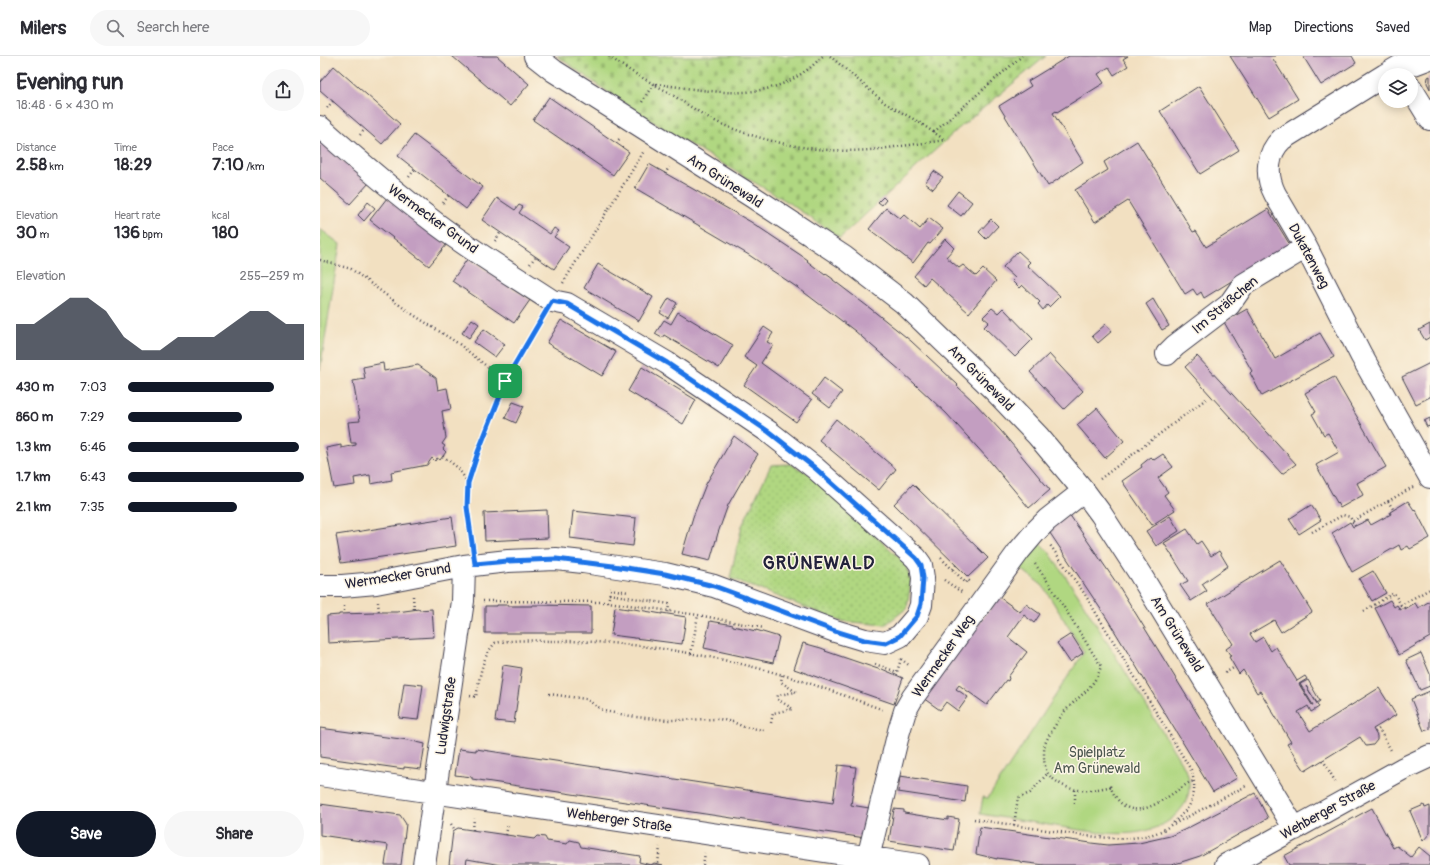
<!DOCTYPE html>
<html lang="en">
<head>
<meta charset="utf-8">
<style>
  body { margin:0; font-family:Pangolin,sans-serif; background:#f7f7f7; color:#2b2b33; height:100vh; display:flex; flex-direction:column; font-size:15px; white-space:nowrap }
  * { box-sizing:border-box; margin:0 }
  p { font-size:13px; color:#7c7c81 }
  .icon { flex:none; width:22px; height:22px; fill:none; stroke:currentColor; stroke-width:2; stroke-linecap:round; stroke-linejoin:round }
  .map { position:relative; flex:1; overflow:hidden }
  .drawer { display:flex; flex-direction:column; background:#fff; width:320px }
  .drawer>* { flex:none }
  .controls { position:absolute; left:1058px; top:12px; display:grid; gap:8px }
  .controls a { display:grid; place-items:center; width:40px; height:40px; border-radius:50%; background:#fff; box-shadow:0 2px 10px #0003; font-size:20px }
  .pin { position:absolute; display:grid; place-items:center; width:34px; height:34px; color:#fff; margin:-17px; border-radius:8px; box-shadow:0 2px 6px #0006 }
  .round { display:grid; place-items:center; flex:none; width:42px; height:42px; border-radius:21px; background:#f7f7f7 }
  .summary { display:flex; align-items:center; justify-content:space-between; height:68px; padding:0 16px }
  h1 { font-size:22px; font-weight:700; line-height:30px }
  .metrics { display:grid; grid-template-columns:repeat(3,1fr); gap:6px; height:68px; padding:4px 16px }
  .metrics div { display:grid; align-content:center }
  .metrics b { font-size:17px; font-weight:700 }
  .metrics small { font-size:11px; font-weight:400 }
  .metrics p { font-size:11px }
  .chart { height:112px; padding:8px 16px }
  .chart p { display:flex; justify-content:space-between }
  .chart svg { width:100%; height:72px; margin-top:4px; fill:#111827; opacity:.7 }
  .button { display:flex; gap:8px; margin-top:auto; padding:8px 16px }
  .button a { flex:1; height:46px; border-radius:24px; background:#111827; color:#fff; font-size:16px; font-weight:700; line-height:46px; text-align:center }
  .button a+a { background:#f7f7f7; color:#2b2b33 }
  ul { padding:0 16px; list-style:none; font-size:13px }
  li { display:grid; grid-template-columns:64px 48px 1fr; align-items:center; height:30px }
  li i { height:10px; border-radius:5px; background:#111827 }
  header { display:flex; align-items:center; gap:24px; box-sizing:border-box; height:56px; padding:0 20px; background:#fff; border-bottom:1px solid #e1e1e2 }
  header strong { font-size:19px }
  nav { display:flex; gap:22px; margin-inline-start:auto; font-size:14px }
  .search { width:280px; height:36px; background:#f7f7f7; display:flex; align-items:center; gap:10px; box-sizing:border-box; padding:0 14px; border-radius:22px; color:#7c7c81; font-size:15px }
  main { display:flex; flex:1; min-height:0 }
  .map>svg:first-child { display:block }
</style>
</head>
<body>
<header>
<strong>Milers</strong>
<div class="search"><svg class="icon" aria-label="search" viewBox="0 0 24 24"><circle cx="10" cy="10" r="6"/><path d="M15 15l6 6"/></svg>Search here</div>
<nav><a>Map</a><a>Directions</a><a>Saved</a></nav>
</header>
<main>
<section class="drawer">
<div class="summary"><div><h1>Evening run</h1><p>18:48 · 6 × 430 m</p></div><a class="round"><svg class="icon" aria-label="share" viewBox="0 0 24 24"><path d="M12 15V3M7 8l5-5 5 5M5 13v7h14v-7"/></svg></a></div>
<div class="metrics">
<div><p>Distance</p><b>2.58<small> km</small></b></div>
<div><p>Time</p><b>18:29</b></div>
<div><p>Pace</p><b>7:10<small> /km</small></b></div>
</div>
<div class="metrics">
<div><p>Elevation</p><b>30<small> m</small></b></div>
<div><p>Heart rate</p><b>136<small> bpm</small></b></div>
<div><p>kcal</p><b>180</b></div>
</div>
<div class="chart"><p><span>Elevation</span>255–259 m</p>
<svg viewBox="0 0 160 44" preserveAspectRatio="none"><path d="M0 44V22L10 22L20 14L30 6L40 6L50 14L60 30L70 38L80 38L90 30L100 30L110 30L120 22L130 14L140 14L150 22L160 22V44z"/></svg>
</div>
<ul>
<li><b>430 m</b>7:03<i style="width:83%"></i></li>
<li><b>860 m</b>7:29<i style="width:65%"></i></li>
<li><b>1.3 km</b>6:46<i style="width:97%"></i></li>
<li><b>1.7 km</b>6:43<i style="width:100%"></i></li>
<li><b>2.1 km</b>7:35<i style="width:62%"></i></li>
</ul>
<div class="button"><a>Save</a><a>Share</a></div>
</section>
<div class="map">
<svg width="1110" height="809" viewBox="0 0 1110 809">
  <defs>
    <pattern id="grass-dots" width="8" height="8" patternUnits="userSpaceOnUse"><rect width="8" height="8" fill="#b0d781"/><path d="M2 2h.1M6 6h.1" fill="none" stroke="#97b870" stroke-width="1.8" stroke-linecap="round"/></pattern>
    <pattern id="cemetery-stones" width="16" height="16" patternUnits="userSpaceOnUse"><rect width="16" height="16" fill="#b0d781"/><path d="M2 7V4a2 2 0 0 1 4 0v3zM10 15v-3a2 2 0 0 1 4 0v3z" fill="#97b870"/></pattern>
  </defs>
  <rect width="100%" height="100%" fill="#fcf5e5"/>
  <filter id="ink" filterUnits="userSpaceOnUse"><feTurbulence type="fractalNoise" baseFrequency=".025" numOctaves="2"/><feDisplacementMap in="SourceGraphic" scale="8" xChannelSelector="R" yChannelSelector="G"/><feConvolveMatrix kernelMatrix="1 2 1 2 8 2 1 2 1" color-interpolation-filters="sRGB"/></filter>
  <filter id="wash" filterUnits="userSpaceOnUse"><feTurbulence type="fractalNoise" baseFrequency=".012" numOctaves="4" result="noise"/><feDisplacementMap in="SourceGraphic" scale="16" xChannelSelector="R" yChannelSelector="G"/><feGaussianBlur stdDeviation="0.9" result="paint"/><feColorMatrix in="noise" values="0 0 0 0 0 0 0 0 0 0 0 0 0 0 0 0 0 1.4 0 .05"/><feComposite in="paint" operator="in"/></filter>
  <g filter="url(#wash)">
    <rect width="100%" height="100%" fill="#f2e0c1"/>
    <path fill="url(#grass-dots)" stroke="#697c5e" d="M470,408L488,417L585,507L591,525L587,552L565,569L520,565L410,522L422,470L451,409Z"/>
    <path fill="url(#cemetery-stones)" stroke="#697c5e" d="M237,0H726L638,73L520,182L466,145L352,78L295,41Z"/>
    <path fill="#b0d781" stroke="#697c5e" d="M0,173L20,188L0,314Z
      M719,486L729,496L758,539L867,716C871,729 870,742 861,753C833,790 774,776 735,770C710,766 685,762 660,758L663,741L668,742L764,596L723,530L700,512Z"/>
    <g id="blocks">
      <path fill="#c39ec1" d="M132,0H177L209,28L190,50Z
        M749,0H808L803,3L808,10L794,19L789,11L778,18L784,27L737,56L736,55L733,57L763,106L728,130L679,50L711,30L708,25Z
        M910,0H955V1L953,3L978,43L949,61Z
        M983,0H1032L1036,7L1001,29Z
        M14,10L80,68L62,88L0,34V26Z
        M1110,20V33L1107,27L1108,21Z
        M879,30L919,94L880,118L840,55Z
        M229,41L309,96L293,119L213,64Z
        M94,79L163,131L146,153L78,100Z
        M0,85L49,127L30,148L0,122Z
        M817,85L873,176L876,175L886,191L948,153L970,189L884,242L881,236L877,239L873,233L865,238L808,145L775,166L755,134L788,114L784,106Z
        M329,108L431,166L488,204L487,205L505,219L506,218L513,223V224L551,253L591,285L638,329L637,330L654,346L681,375L730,434L709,452L668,403L626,357L581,315L535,275L481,234L429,199L315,132Z
        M614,115L623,121L613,133L605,127Z
        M638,135L652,146L641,160L627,149Z
        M563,141L566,144L562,149L558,146Z
        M67,142L127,188L109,210L50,164Z
        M177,142L195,154L199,149L203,151L199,157L230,178L234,172L239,175L234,181L249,191L234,213L162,164Z
        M48,146L55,152L44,165L38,159Z
        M566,152L580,163L584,159L600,173L609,162L623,173L610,188L608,187L593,207L549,173Z
        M671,163L678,170L666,183L659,176Z
        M625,183L634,192L626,201L639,212L643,209L656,220L663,213L676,225L649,257L610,222L604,229L594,220Z
        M698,195L710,206L707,209L740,240L729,251L727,249L723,254L718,248L720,246L702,229L699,232L692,225L695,222L683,211Z
        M148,202L210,244L194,267L132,225Z
        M278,208L333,241L319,265L264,232Z
        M349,242L357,247L348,262L340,257Z
        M833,243L849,270L842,274L826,248Z
        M672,252L678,257L683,252L713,283L695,301L664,271L669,266L663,261Z
        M927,253L955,303L1000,277L1014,301L942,340L930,317L932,315L904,266Z
        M358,256L413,289L399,312L344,279L342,282L335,278L344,264L351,268Z
        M152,263L159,268L149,282L142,277Z
        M241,264L296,296L282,320L227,287Z
        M786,268L792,275L778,287L772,280Z
        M1110,268V281L1105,284L1099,274Z
        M444,271L453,277L447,286L453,289L441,307L492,344L476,366L424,329L437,310L424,301Z
        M164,273L185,288L175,301L154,286Z
        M729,298L763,335L744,353L710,316Z
        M877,300L936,364L976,408L962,418L891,340L865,311Z
        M63,307L64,315L98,309L116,322L118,334L127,332L131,353L122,355L126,382L122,388L125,390L123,393L126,396L120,404L117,402L115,405L112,402L107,409L71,416L72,424L51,428L50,419L34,422L35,429L14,432L6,392L21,389V392L36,389V387H31L28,366L40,365L33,325L45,323L43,311Z
        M1110,307V341L1096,348L1082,321Z
        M322,311L376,344L363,368L308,335Z
        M1014,321L1066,411L1037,427L1043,439L1020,452L996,409L1019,396L1008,377L1004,379L992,358L996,356L985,337Z
        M504,322L522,336L510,352L492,338Z
        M193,346L204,350L196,367L185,362Z
        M777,352L804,385L785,402L757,369Z
        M1110,362V370L1107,371L1104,365Z
        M516,363L576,413L559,434L499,384Z
        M414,380L438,398L431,409L408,449L398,477L390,505L362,498L373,461L386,428Z
        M843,398L853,411L838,422L848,436L844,439L855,454L832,469L802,425L822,411L821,409L831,401L834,404Z
        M593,428L668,502L648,521L574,448Z
        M1088,445L1094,454L1095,453L1110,482L1090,493L1088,490L1081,494L1079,489L1032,516L1012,477L1030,466L1033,471L1048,464L1051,469L1071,458L1070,456Z
        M991,449L1001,464L979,478L969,463Z
        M227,454L228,482L165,485L164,457Z
        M253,455L316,462L313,490L250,482Z
        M749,458L800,532L917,722L893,736L786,561L728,474Z
        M850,460L859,475L836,490L826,475Z
        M132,461L136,490L21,507L16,479Z
        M867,473L877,488L881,485L891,500L899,495L908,510L882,528L887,535L871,545L860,529L868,525L844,487Z
        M960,504L992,556L961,576L954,564L930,578L935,586L943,581L951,595L956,591L977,625L985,620L987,623L979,628L992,649H993L980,628L988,624L1000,645L997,647L986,630L999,651L991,656L988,650L978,656L990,675L1059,632L1076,659L1053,673L1057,680V684L1053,689L1046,690L1040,681L985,715L967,688L971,686L940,635L937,637L923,614L919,618L909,601L911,600L906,593L913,588L888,548Z
        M1053,515L1066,537L1052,545L1039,523Z
        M679,541L700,556L706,548L720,558L714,567L704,559L688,581L707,596L688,621L689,622L688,625L686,624L667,649L639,629L636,633L648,641L638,655L626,646L620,654L603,642Z
        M1070,544L1074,551L1077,549L1080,554L1085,551V553L1095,547L1098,552L1110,545V581L1079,599L1055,552Z
        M177,549H188V550H212V549H218L271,550V577H165V550H177Z
        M295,551L308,553V552L342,558V557L366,561L362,588L291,579Z
        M99,553V554L112,553L114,581L8,587L7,560L19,559V558L54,557V556H77Z
        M390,565L408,568L413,569V570L436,575V574L459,581L453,607L384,592Z
        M751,578L763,597L750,606L737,587Z
        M483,587L501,592L506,594L505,595L561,614L562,613L583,622L574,648L474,613Z
        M1101,597L1110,618V630L1100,634L1086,604Z
        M183,609L202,612L194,667L175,665Z
        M84,627L103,629L98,664L79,662Z
        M1110,635V673L1104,675L1091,643Z
        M0,672L88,684L105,688L101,713L84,711V713L0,701Z
        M139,693L156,695V693L513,747L518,709L536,711L531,749L549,752L545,782L152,723V721L135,719Z
        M580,720L647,730L645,746L578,736Z
        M935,737L948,762L880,800L852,809H725L700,806V805L677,802V803L673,802L656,798L660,771L771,787L788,789L819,787L850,780L864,774Z
        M0,748L80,759L86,768L81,809H65L68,789L0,779Z
        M1104,749L1105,752L1110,750V777L1103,785L1090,755Z
        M1052,752L1073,792L1077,790L1091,801L1099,791L1110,800V809H969L964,800Z
        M574,753L584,754V757L628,764V761L639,763L634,795L569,785Z
        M138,772L214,783L217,780L225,781L227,785L247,788L250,784L259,786L261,791L320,800L319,806L331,809L334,807L343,809H181L147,803L146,809H129L133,775Z"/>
    </g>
  </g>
  <g filter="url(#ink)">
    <use href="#blocks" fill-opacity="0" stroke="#413e4f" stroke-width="1"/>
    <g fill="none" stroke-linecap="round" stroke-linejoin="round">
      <g stroke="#413e4f" stroke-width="24">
        <path id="minor" d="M215,0L234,15L433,141L524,201L584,247L673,333L718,380L764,435L781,458L820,518L975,773
          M1065,19L962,83C947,97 945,119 955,138L986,191L1041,299L1110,421
          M1065,19L1082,9L1090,7L1094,8L1110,2
          M1091,32L1110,63
          M0,71C38,105 77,138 118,169C154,196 194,220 232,245L247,248L347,307L449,376L495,412L596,502L601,509L603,522L601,549L597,560L580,580L565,587L545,584L515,575L394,530L345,518L263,506L236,503L188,505L144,510L56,527L22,530H0
          M847,298L855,290L909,249L923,229L986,191
          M0,719L598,809
          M548,802L579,675L585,655L593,641L699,495L716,475L727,464L764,435
          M104,809L143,545L144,510
          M906,809L943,790L1082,713L1110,700"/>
      </g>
      <path stroke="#413e4f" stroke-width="2.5" stroke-dasharray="1 3" stroke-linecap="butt" d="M289,0C308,15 327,24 348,36C365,47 388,63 406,70C454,89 507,99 560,93C582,90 604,87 626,84
        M510,0L565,47L597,65L625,84
        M336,28C387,34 439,48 484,16C491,12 497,5 503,0
        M322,46L333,28
        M7,52L13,45
        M614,76L702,0
        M40,79L45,73
        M296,87L301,81
        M345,118L349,111
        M89,121L95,113
        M123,147L129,139
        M175,185L180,177
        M0,204L31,213L89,256L139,288L185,325
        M210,208L215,201
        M243,227L324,95
        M123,400L138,412L148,427
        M780,423L886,343
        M1068,445L1073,453
        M1033,465L1093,431
        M992,476L1023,459L1030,461L1035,470
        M152,488L147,451L148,427L158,396L188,319L222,262
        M621,502L646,527L648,524L652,527
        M715,508L726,523L781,610C776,630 759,640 746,654C741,659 727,682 725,688C724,692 724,697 724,700C724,709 726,717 732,722C753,739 768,735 793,730
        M633,513L636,509
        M624,524L643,537
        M290,533L309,536
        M289,538L349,548L348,558
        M93,540L94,554
        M163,545L288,546L378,559L444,572
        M58,546L59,556
        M288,546L290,536
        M24,550V558
        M1044,555L1074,537L1081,549L1110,533
        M371,598L378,559
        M581,603L590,610
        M555,608L577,616L581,603
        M905,617L915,611
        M229,638L266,643L284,655L316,661L347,664L399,663L413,666L424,671L444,674
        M150,640L156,641C160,622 161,602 175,587C195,583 217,585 238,585C316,585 395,599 470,621C502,631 533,643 564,654
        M451,667L453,657L473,653L457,643L458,639L476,636L461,626L462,619
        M1055,676L1059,673L1072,696
        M1003,704L1016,727
        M790,730C809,776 843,743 870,726L875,725
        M755,734V747
        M654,763C680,767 706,771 733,775C764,779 810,789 841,775C850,771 858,763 864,756C876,744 876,728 871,714L764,537L730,489
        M131,768L135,774
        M854,768L926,730
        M694,769L698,742L710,737L727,718
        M153,774L154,762
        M186,779L188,768
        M338,807L340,791
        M383,809L385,797"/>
      <use href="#minor" stroke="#fff" stroke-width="22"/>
    </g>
  </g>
  <g fill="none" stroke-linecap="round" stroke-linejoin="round" filter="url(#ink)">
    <g stroke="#fff" stroke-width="8">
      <path id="route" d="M232,245L247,248L347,307L449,376L495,412L596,502L601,509L603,522L601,548L597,560L580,580L566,587L544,584L515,575L394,530L345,518L293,510L236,503L188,505L155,508L147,451L148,427L158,396L188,320Z"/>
    </g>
    <use href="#route" stroke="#1a73e8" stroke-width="5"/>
  </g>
  <g text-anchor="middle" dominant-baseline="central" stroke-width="3" stroke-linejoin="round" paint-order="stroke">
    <g font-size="14" fill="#22223b" stroke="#fcf5e5">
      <text transform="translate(405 125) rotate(33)">Am Grünewald</text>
      <text transform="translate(113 163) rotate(36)">Wermecker Grund</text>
      <text transform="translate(989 200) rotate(62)">Dukatenweg</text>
      <text transform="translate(905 249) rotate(-40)">Im Sträßchen</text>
      <text transform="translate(661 322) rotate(45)">Am Grünewald</text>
      <text transform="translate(78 520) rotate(-9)">Wermecker Grund</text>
      <text transform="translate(857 578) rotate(58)">Am Grünewald</text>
      <text transform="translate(623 600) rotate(-55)">Wermecker Weg</text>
      <text transform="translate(126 660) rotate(-82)">Ludwigstraße</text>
      <text transform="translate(1008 754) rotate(-29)">Wehberger Straße</text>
      <text transform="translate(299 764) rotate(8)">Wehberger Straße</text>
    </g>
    <g font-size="14" fill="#4d5850" stroke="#fcf5e5">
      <text x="777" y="696">Spielplatz<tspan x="777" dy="16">Am Grünewald</tspan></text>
    </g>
    <g font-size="18" font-weight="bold" letter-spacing="1" fill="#22223b" stroke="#fcf5e5">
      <text x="499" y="507">GRÜNEWALD</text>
    </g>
  </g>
</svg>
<div class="controls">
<a><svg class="icon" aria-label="layers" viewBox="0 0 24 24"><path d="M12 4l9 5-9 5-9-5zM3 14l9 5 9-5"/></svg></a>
</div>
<div class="pin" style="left:185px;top:325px;background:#1e9e55"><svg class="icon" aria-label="arrive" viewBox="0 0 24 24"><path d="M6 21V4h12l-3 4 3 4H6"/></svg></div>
</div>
</main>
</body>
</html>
